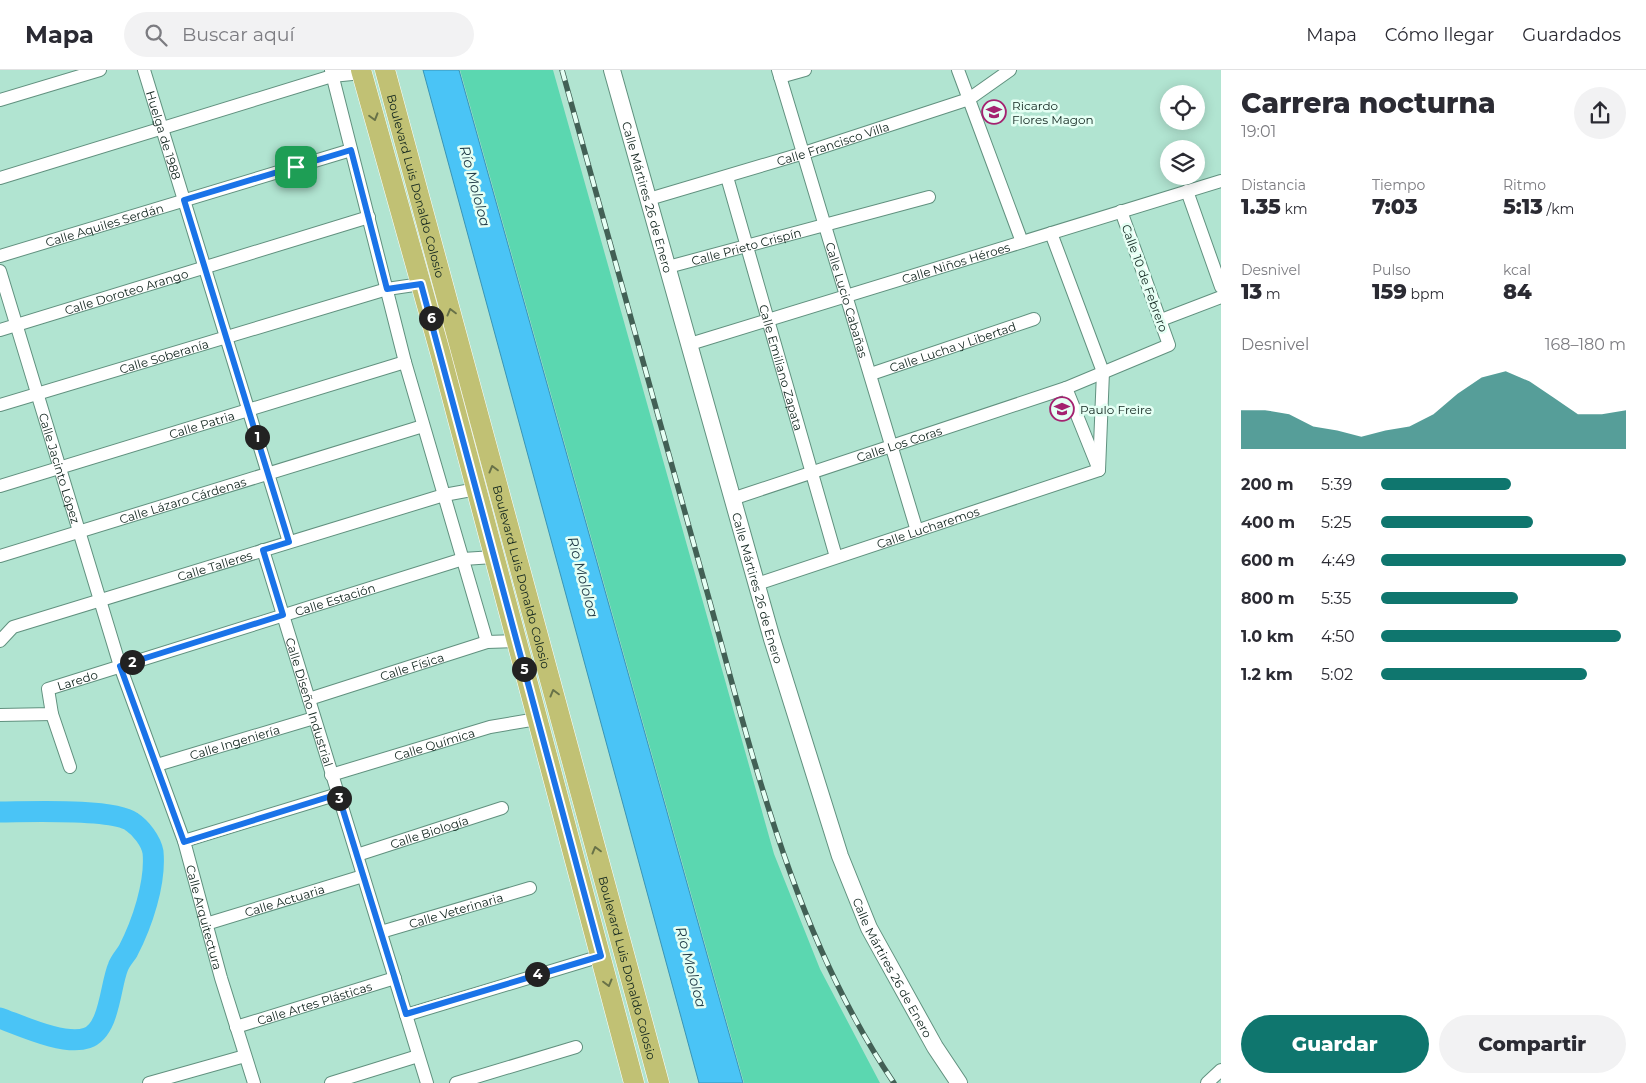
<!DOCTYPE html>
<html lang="es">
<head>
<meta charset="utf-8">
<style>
  body { margin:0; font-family:Montserrat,sans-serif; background:#f2f2f3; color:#2b2b33; height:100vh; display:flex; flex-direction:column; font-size:19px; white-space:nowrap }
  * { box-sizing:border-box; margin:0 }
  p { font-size:16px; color:#7c7c81 }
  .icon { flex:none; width:28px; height:28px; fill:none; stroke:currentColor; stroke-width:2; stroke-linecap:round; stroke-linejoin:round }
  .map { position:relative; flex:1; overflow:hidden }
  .sheet { display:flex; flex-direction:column; background:#fff; width:425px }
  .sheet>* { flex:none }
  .controls { position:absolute; left:1160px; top:15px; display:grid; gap:10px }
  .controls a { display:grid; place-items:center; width:45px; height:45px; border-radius:50%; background:#fff; box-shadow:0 2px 12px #0003; font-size:25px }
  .pin { position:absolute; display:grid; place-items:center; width:42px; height:42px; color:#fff; margin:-21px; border-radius:10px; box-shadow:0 2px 8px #0006 }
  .km { position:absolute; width:25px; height:25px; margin:-12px; border-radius:50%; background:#222; color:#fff; font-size:14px; line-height:25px; text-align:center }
  .round { display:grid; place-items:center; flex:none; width:52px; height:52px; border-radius:26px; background:#f2f2f3 }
  .overview { display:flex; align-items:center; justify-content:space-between; height:85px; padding:0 20px }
  h1 { font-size:28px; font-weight:800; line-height:38px }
  .figures { display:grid; grid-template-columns:repeat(3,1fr); gap:8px; height:85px; padding:5px 20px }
  .figures div { display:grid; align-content:center }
  .figures b { font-size:21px; font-weight:800 }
  .figures small { font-size:14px; font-weight:400 }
  .figures p { font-size:14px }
  .chart { height:140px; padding:10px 20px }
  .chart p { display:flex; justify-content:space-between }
  .chart svg { width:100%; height:90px; margin-top:5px; fill:#0f766e; opacity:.7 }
  .action { display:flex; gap:10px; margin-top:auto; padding:10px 20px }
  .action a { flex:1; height:58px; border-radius:30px; background:#0f766e; color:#fff; font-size:20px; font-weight:800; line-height:58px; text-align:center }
  .action a+a { background:#f2f2f3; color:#2b2b33 }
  ul { padding:0 20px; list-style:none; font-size:16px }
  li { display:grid; grid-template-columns:80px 60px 1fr; align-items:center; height:38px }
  li i { height:12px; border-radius:6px; background:#0f766e }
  header { display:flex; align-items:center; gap:30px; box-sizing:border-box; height:70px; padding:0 25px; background:#fff; border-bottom:1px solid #e1e1e2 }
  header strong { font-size:24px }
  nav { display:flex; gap:28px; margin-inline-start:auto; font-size:18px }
  .search { width:350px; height:45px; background:#f2f2f3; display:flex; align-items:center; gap:12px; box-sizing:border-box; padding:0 18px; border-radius:28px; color:#7c7c81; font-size:19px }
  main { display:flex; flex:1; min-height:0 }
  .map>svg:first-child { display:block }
</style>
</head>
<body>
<header>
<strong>Mapa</strong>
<div class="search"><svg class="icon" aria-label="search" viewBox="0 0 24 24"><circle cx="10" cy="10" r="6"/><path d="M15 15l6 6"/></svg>Buscar aquí</div>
<nav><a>Mapa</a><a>Cómo llegar</a><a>Guardados</a></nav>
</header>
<main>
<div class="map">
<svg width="1221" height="1013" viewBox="0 0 1221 1013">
  <rect width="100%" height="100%" fill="#b1e4d1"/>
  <path fill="#5bd7b0" d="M460,0H553L774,784L820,899L880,1013H744Z"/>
  <path fill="#4ac4f6" stroke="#3994b5" d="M423,0H459L743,1013H699Z"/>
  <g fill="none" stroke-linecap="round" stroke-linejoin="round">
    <path stroke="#4ac4f6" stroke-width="21" d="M0,742C27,742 113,738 132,752C141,758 151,771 153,782C156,813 142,854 128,881C125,886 120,891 118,897C110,916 110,960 87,968C65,976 22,956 0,948"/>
    <g stroke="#61917f" stroke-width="14">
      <g id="minor">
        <path id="s1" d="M144,0L289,472"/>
        <path d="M331,0L405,292L487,572"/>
        <path id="s2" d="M778,0L917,461"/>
        <path d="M958,0L1022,172"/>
        <path d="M780,7L805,0"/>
        <path d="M0,30L100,0"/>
        <path id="s3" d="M727,107L836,487"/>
        <path d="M0,108L332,6L362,3"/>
        <path d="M1187,121L1221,217"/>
        <path id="s4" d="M649,129L804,83L969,29L1010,0"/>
        <path d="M1051,163L1103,302L1099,400"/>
        <path id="s5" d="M0,186L351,80"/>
        <path id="s6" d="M668,197L929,127"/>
        <path id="s7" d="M0,201L120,596L184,771L221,908L254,1013"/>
        <path d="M1161,250L1221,227"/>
        <path id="s8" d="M0,260L369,147"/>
        <path id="s9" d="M690,274L1221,111"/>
        <path id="s10" d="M871,304L1034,249"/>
        <path d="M1066,318L1097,395"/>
        <path id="s11" d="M0,335L387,219L421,214"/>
        <path id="s12" d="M0,416L405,292"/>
        <path id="s13" d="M732,429L1066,318L1169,275L1121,141"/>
        <path id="s14" d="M263,480L427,1013"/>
        <path id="s15" d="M0,486L423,356"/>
        <path id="s16" d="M757,514L1099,400"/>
        <path id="s17" d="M0,571L13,557L444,425L477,419"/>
        <path id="s18" d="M309,629L487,572L517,571"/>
        <path d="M52,644L70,697"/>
        <path id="s19" d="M0,645L52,644L48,619L463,489L494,487"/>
        <path id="s20" d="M157,695L314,648"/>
        <path id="s21" d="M331,705L490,657L537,649"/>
        <path d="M184,771L338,724"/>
        <path id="s22" d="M357,785L502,738"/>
        <path id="s23" d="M206,854L363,806"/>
        <path id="s24" d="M381,862L530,818"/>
        <path d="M406,945L601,886"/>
        <path id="s25" d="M236,957L395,908"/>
        <path d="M149,1013L245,986"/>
        <path d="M331,1013L418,986"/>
        <path d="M456,1013L576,977"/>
        <path d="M1207,1013L1221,1000"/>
      </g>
    </g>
    <g stroke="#61917f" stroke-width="18">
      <g id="tertiary">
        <path id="s26" d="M612,0L772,569L840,786L869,858L935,977L959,1013"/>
      </g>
    </g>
    <g stroke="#fff" stroke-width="21">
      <g id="primary">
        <path d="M361,0L440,282L634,1013"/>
        <path id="s27" d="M385,0L659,1013"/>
      </g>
    </g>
    <use href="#minor" stroke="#fff" stroke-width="12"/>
    <use href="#tertiary" stroke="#fff" stroke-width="16"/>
    <use href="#primary" stroke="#c1c174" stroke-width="20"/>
    <g stroke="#426055" stroke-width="5.5">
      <path id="rail" d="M562,0C610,173 658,345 706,518C753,687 794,866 894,1013"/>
    </g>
    <use href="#rail" stroke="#e5fff4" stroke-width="4" stroke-dasharray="11" stroke-linecap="butt"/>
  </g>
  <defs><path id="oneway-chevron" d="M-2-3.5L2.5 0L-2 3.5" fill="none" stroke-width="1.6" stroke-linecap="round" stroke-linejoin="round" transform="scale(1.25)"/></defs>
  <g stroke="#687248">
    <use href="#oneway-chevron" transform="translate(374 47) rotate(74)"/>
    <use href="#oneway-chevron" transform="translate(451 242) rotate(-105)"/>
    <use href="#oneway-chevron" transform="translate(493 399) rotate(-105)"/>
    <use href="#oneway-chevron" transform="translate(554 623) rotate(-105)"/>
    <use href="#oneway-chevron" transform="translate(596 780) rotate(-105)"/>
    <use href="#oneway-chevron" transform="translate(608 913) rotate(75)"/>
  </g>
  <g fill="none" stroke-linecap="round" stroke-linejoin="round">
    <g stroke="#fff" stroke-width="10">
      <path id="route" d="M351,80L387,219L421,214L601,886L406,944L338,724L184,772L120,596L283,545L263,480L289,472L184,130Z"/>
    </g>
    <use href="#route" stroke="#1a73e8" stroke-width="6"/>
  </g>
  <defs>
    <g id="school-ring" transform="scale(1.25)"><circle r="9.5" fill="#e5fff4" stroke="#a42270" stroke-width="1.5"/><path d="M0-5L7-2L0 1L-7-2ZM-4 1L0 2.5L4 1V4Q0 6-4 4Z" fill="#a42270"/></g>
  </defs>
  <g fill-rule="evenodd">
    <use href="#school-ring" x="994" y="42"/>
    <use href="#school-ring" x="1062" y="339"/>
  </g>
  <g text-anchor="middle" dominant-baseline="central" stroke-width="5" stroke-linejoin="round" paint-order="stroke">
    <g font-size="12" fill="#10241d" stroke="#e5fff4" text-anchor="start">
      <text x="1012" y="35">Ricardo<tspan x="1012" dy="14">Flores Magon</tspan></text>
      <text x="1080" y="339">Paulo Freire</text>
    </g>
    <g font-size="12" fill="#10241d" stroke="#e5fff4">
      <text stroke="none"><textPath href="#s1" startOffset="68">Huelga de 1988</textPath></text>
      <text stroke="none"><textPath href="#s4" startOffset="192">Calle Francisco Villa</textPath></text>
      <text stroke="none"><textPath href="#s27" startOffset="120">Boulevard Luis Donaldo Colosio</textPath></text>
      <text stroke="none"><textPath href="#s26" startOffset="132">Calle Mártires 26 de Enero</textPath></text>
      <text stroke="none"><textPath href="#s5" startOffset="109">Calle Aquiles Serdán</textPath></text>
      <text stroke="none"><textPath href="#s6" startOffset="81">Calle Prieto Crispín</textPath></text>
      <text stroke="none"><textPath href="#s9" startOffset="278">Calle Niños Héroes</textPath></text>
      <text transform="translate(1145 208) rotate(70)">Calle 10 de Febrero</text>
      <text stroke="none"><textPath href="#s8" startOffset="132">Calle Doroteo Arango</textPath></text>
      <text stroke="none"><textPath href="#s2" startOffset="240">Calle Lucio Cabañas</textPath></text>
      <text stroke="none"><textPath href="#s10" startOffset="86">Calle Lucha y Libertad</textPath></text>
      <text stroke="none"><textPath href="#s11" startOffset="171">Calle Soberanía</textPath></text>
      <text stroke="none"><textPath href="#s3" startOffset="198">Calle Emiliano Zapata</textPath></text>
      <text stroke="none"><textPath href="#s12" startOffset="211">Calle Patria</textPath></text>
      <text stroke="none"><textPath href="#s13" startOffset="176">Calle Los Coras</textPath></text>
      <text stroke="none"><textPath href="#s7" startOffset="206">Calle Jacinto López</textPath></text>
      <text stroke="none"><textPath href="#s15" startOffset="191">Calle Lázaro Cárdenas</textPath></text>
      <text stroke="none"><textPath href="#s16" startOffset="180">Calle Lucharemos</textPath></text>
      <text stroke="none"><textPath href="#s17" startOffset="230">Calle Talleres</textPath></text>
      <text stroke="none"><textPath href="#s27" startOffset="525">Boulevard Luis Donaldo Colosio</textPath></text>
      <text stroke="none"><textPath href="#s26" startOffset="538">Calle Mártires 26 de Enero</textPath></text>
      <text stroke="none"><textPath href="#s19" startOffset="378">Calle Estación</textPath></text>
      <text stroke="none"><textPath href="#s18" startOffset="108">Calle Física</textPath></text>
      <text stroke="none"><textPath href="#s19" startOffset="108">Laredo</textPath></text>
      <text stroke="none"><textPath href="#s14" startOffset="159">Calle Diseño Industrial</textPath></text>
      <text stroke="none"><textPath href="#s20" startOffset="81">Calle Ingeniería</textPath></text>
      <text stroke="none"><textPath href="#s21" startOffset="108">Calle Química</textPath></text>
      <text stroke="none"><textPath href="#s22" startOffset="76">Calle Biología</textPath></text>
      <text stroke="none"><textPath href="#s23" startOffset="82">Calle Actuaria</textPath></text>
      <text stroke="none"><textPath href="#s24" startOffset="78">Calle Veterinaria</textPath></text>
      <text stroke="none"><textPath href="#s7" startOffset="678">Calle Arquitectura</textPath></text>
      <text stroke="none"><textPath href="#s27" startOffset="930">Boulevard Luis Donaldo Colosio</textPath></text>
      <text stroke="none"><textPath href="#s26" startOffset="942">Calle Mártires 26 de Enero</textPath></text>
      <text stroke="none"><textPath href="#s25" startOffset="82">Calle Artes Plásticas</textPath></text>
    </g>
    <g font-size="14" font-style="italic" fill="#223c48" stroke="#e5fff4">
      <text transform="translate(475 116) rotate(75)">Río Mololoa</text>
      <text transform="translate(583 507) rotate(75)">Río Mololoa</text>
      <text transform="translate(691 897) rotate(75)">Río Mololoa</text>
    </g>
  </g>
</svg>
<div class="controls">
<a><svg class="icon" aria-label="locate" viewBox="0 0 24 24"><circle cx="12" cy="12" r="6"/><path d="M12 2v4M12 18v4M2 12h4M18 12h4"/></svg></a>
<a><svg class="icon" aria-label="layers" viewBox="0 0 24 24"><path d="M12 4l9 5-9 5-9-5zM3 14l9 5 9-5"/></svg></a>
</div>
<div class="pin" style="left:296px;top:97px;background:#1e9e55"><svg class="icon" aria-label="arrive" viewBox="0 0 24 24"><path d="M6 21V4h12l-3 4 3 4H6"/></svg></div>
<b class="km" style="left:257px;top:367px">1</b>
<b class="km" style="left:132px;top:592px">2</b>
<b class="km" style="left:339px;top:728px">3</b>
<b class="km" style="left:537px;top:904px">4</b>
<b class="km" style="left:524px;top:599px">5</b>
<b class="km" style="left:431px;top:248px">6</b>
</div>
<section class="sheet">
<div class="overview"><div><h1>Carrera nocturna</h1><p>19:01</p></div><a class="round"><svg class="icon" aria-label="share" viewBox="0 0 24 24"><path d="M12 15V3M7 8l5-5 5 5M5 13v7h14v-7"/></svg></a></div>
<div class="figures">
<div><p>Distancia</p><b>1.35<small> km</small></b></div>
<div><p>Tiempo</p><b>7:03</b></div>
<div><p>Ritmo</p><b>5:13<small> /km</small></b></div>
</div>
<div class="figures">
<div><p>Desnivel</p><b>13<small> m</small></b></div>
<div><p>Pulso</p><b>159<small> bpm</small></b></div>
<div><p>kcal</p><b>84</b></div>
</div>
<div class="chart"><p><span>Desnivel</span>168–180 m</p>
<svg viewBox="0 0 160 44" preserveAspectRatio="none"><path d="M0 44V25L10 25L20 27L30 33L40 35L50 38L60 35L70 33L80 27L90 17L100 9L110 6L120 11L130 19L140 27L150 27L160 25V44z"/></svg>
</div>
<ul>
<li><b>200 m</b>5:39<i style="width:53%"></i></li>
<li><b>400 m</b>5:25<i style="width:62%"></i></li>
<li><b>600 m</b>4:49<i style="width:100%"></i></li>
<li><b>800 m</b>5:35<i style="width:56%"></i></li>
<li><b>1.0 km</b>4:50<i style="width:98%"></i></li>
<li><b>1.2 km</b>5:02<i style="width:84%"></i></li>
</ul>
<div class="action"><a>Guardar</a><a>Compartir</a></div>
</section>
</main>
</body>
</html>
